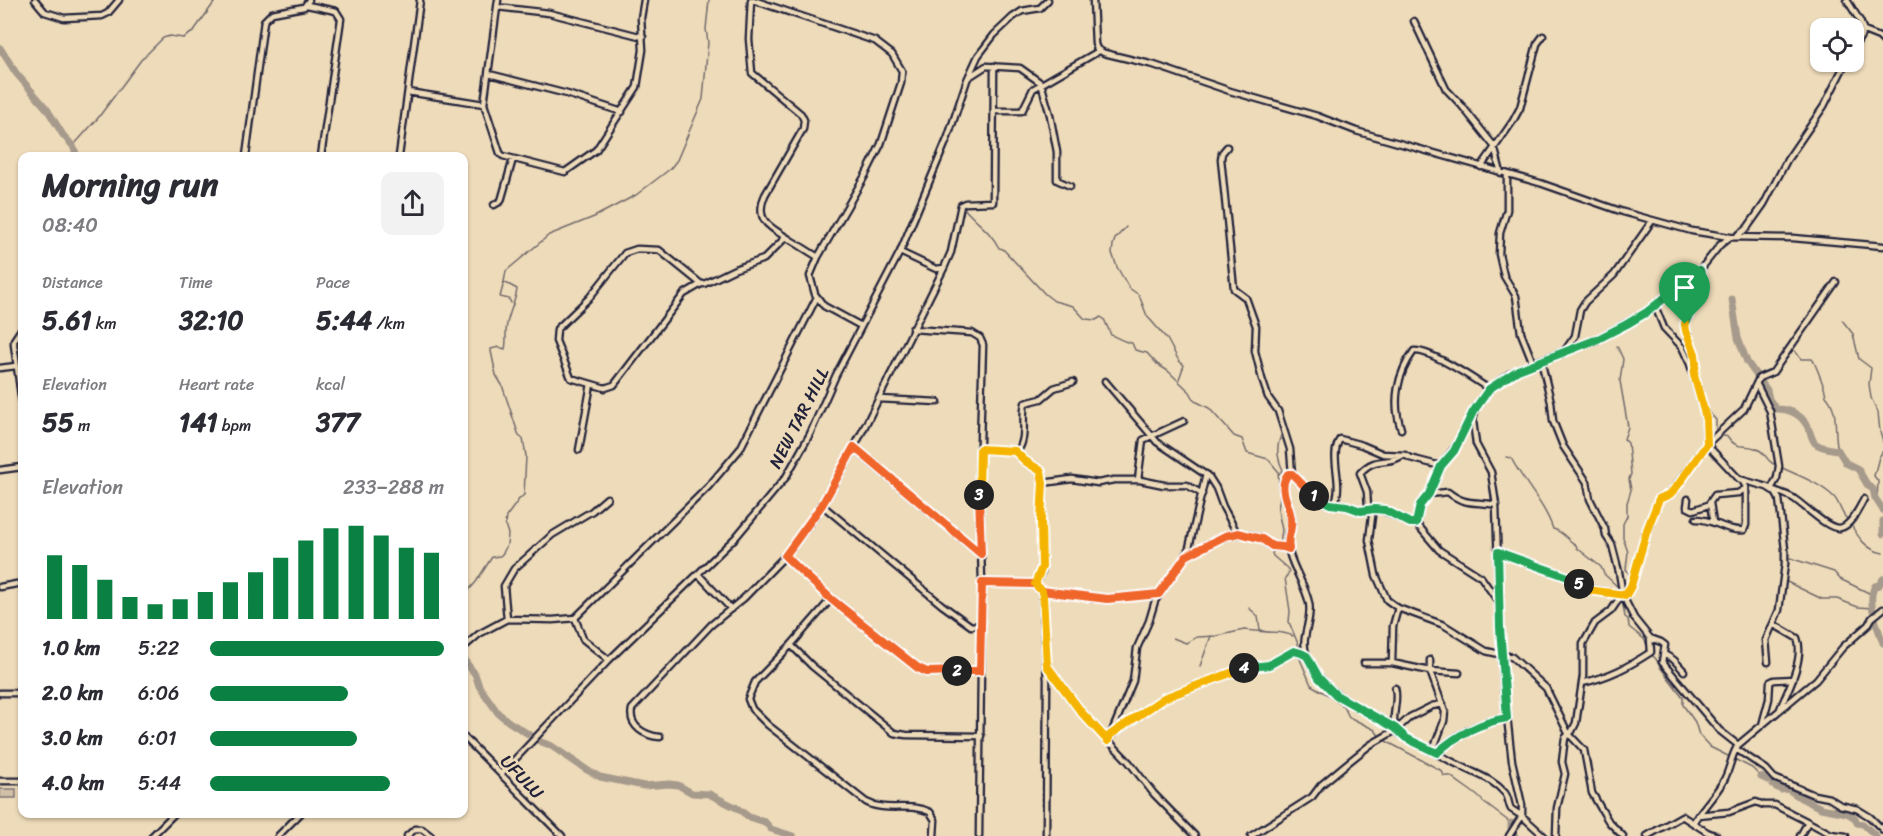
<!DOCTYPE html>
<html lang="en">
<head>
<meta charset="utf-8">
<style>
  body { margin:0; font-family:Sriracha,sans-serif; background:#f2f2f3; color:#2b2b33; height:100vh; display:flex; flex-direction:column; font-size:22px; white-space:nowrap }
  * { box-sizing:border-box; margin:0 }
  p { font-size:20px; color:#7c7c81 }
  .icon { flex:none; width:33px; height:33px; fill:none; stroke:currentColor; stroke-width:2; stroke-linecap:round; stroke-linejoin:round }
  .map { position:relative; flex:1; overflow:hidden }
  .drawer { position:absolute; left:18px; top:152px; width:450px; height:666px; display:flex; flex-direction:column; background:#fff; border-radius:12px; box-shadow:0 2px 4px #0004 }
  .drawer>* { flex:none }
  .tools { position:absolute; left:1810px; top:18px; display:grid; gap:12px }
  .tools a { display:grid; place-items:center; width:54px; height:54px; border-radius:12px; background:#fff; box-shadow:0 2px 4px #0004; font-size:30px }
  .pin { position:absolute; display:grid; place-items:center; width:51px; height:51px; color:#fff; margin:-62px -26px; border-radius:50% 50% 50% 0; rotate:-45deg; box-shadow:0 0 6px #0007 }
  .pin .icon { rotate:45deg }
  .km { position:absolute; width:30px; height:30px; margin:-15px; border-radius:50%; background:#222; color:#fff; font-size:16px; line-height:30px; text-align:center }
  .round { display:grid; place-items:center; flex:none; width:63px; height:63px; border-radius:12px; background:#f2f2f3 }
  .summary { display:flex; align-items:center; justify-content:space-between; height:102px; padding:0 24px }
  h1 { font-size:33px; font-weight:800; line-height:45px }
  .metrics { display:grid; grid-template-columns:repeat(3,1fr); gap:9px; height:102px; padding:6px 24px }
  .metrics div { display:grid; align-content:center }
  .metrics b { font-size:26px; font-weight:800 }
  .metrics small { font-size:16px; font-weight:400 }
  .metrics p { font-size:16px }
  .chart { height:168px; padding:12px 24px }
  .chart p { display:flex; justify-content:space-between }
  .chart svg { width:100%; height:108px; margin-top:6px; stroke:#0b8043; stroke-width:6 }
  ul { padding:0 24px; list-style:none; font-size:20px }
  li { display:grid; grid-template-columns:96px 72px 1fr; align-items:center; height:45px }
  li i { height:15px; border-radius:8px; background:#0b8043 }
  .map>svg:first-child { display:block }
</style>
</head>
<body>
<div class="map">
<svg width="1883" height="836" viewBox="0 0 1883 836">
  <rect width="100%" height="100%" fill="#eedbb9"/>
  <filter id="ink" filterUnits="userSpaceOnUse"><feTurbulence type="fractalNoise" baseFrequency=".0167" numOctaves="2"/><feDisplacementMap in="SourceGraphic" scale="12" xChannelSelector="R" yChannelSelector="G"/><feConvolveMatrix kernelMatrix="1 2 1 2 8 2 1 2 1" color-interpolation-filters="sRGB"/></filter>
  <g filter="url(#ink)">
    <path fill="#d1c0a7" stroke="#7a7171" stroke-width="1.5" d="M0,789H16V798H0Z"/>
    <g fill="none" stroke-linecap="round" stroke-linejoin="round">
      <path stroke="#716a6c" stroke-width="1.5" d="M73,146L98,118L141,60L163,38L170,36L183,38L193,32L216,0
        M964,208C976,223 990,230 999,248L1003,249L1045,294L1054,301L1073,306L1085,319L1096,320L1101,317L1104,319L1111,335C1119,338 1123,342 1132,343L1135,350L1147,353L1157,364L1168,371L1190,392L1195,401L1209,408L1234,436L1242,439L1247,453L1268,459L1278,471L1280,496L1278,510L1282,530L1280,542L1278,544
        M1126,227L1115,239L1113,245L1112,253L1117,267L1129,288L1139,295L1147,316L1167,339L1179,361L1184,365L1179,379
        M504,282L500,297L509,299L511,303
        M1842,320L1853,334L1859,359L1871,368L1869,384L1871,398L1878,412L1880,432L1883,442
        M1617,346L1623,359L1620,381L1628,427L1624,439L1628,443L1631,474L1629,479L1631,490L1627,503V516L1623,524V538L1628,552L1626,569L1630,575L1627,588
        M1795,351L1801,359H1812C1815,362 1826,391 1826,396C1840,411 1833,433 1838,450
        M1707,410L1716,420V433
        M1720,435L1728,437C1738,452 1746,442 1759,450C1765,453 1767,460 1772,463C1793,474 1816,480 1834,497C1840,503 1840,513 1848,520
        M1506,457L1511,458C1524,483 1544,503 1553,529C1563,531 1568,541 1576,545L1577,548L1601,567L1604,574L1617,586L1620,593
        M1279,474L1283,470C1276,456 1276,445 1283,431L1279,424
        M1877,500L1878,481L1874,476L1879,457L1883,451
        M1850,523C1858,537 1866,550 1883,553
        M1275,548L1272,553L1273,556L1288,569L1289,573L1285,578L1290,611L1289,622L1301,651
        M1790,558L1834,572L1840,579L1871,594
        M1787,582L1822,599H1837L1858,607L1873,608
        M464,596L476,582L492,557L500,556L503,553L507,545L508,534L505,524L506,517L520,498L524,495L526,456L523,439L519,436L502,385L496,375L491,351V349L499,347L505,349C507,341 505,332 507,324C509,312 516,300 517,289L504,282L506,271L549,235L594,217L636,195L670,169L677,160L703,99L708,42L706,29L709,0
        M1622,600L1625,617L1628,619L1629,627L1644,639L1649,650
        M1249,608L1258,616L1260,630C1271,635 1278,629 1293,636
        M1173,638L1186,643L1197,637L1217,636L1244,630L1267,632
        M1651,654L1656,659L1660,667L1683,697V705L1695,722L1699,735L1710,747L1752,768L1761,777
        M1301,655L1300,659L1311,685L1332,697L1344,707L1349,717L1375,730L1380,737
        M1200,666L1211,636
        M1384,740L1442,771L1444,776H1451C1459,784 1480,795 1483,802L1511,823"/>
      <path stroke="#a69a8c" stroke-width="7" d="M0,48L16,73L47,109L63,135L73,146L77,156
        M1732,299L1738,338L1747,362L1767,390L1769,399L1776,409C1791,409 1803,415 1809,430C1811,434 1812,440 1815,443C1820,448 1831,449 1838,450L1846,463L1858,469L1868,486L1873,489L1875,498L1883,510
        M1883,521V534
        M1883,579L1879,585L1875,586C1866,601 1878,628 1883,643
        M464,660L475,674L479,686L498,713L509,722L541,742L550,745L587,770L600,777L644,786L669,784L678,785L692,793L709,794L737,808L749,817L765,822L771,829L793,836
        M1761,777L1773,782V785L1781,790L1788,789L1801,798L1821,808L1847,813L1855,818L1857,823L1863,824L1876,836
        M1511,823V828L1515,836"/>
      <g stroke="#22223b" stroke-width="9">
        <path id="minor" d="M35,0L45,12L64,18L102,16L108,13L119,0
          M498,0L484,104L500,153L503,156L565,172L596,150L637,87L643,50L641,18L644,0
          M751,0L749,39L752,73L801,114L804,120L803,129L765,195C754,221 770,227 789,239C799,245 808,251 818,257
          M753,0L875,41L892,54L902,71L901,83L881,144L866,174L818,257L810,276L815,294L824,306L861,326
          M1093,0L1095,44L1097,49L1104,53L1154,65L1230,91L1317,116L1356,131L1540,183L1623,212L1692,231L1730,237L1793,238L1883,246
          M1847,0L1860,21L1864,31L1854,47
          M307,5L336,11L341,19L321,156
          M497,7L549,13L643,37
          M1414,21L1446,89L1462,106L1494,146L1501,173
          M1864,31L1879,37L1883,41
          M489,74L567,94L622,112
          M969,77L986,66L1020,68L1041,83L1050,115L1057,152V180L1070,186
          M408,92L484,104
          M994,111H1022L1033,89L1099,51
          M1227,147L1222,153L1221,159L1234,289L1246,298L1256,326L1255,351L1262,379L1268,397L1278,411L1290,449L1292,474L1313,495L1325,502L1347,506L1361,511L1371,509L1382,510L1410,523H1416L1420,505L1429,494L1441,466L1458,443L1472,414
          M246,156L264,21L272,13L304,7L309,0
          M399,156L420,0
          M1481,167L1513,121L1520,108L1537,44L1543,36
          M1507,175V210L1500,233L1499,254L1504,276L1516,296L1521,333L1533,363
          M494,205L501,201L513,159
          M1737,236L1747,228L1764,204L1787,160L1824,106L1846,62
          M900,252L936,269L944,268
          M701,284L659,250L637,249L625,253L589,298L557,329L556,341L571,378L605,388L614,385L684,294L701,284H704L735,269L764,259L786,237
          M1655,306L1664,328L1682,347L1690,364L1706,418V435L1710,448L1739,479L1767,487L1775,492L1779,499L1785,549V564L1779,610L1766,640L1768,662
          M22,328L14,340V345L22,403
          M912,329L972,333L980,338L983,345L979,474L982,583L979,836
          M1563,353L1575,336L1580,310L1585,302L1614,275L1652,221
          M1541,360L1551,402L1553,421L1563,446L1587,482L1590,499L1605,529L1606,536L1612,545L1619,572L1623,596L1634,618L1650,638L1651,652C1628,667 1609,677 1582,683
          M0,368L16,366
          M1694,373L1695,354L1690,343L1685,325L1690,312L1705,289L1700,270
          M1105,381L1157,442L1209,477L1216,488L1223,507L1237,533
          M1757,385L1770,411L1779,466L1777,478L1771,489C1778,492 1786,494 1793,498C1804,505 1828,530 1840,528C1851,526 1859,508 1864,499
          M879,399L938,402
          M1401,429C1392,402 1397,374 1414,351C1430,349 1474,379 1489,389
          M854,448L981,554
          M980,449L1015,451L1025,461L1041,471L1043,483L1041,521L1042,571L1035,584
          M579,450L591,384
          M1017,452C1028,438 1021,419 1025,403L1041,399L1054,388L1073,382
          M1403,455C1388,466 1376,455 1360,473L1367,492L1368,507L1372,516L1369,540L1376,575L1387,600L1398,608L1444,625L1486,651L1512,657L1546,688L1568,733L1584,750L1592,793L1600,807L1609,822L1623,836
          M0,470L22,467
          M1292,474H1288C1274,491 1295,509 1291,526C1291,529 1288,531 1288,534C1284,557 1305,582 1309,603C1313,621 1299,638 1307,656C1323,694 1356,706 1389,724C1395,728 1399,735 1406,738C1426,747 1444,758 1463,767C1478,775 1493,779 1505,793C1509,798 1508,804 1511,809L1522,816L1544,836
          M1138,480L1143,440L1184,421
          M1043,483L1072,479L1098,483L1114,480H1140L1164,485H1187L1202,494
          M1429,494L1448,492C1465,506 1475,501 1496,505
          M1688,499L1687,507L1693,510L1708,505L1715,495L1738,493L1745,489
          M1710,503L1713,522
          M1334,504C1345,484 1328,457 1340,439L1362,445L1383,454L1405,455L1410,458L1441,466
          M822,505L942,605L971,626L980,625
          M1696,519C1714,519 1726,532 1744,530L1746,525V487L1742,480
          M1416,523L1439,550L1481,577L1499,603
          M1498,552L1571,578L1589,589L1626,595L1631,586L1647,530L1659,499L1670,494L1707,444L1744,409L1759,378L1773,372L1836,282
          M785,556L831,599L918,668L927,672L980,671
          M1186,556C1213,543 1229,526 1260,538C1264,540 1267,545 1271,546C1277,548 1283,546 1289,549
          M698,574L731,609
          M982,583L1035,584L1042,591L1047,680L1046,836
          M0,587L22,583
          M1042,591L1107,599L1158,594
          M831,599L791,645L755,682L748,699L752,709L768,725L866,802C886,813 909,802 930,812L935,820L934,836
          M575,618L583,639L609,660
          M507,619L504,586L514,569L552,535L592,511L607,498
          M1773,624L1797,638C1805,658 1788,690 1780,709
          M1650,638L1661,642L1665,645L1662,662L1719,730L1738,745
          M791,645L812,666L894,733L906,735L981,736
          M464,647L479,634L507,619L553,620L575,618L708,487L740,449L817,297
          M1664,654L1674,660L1684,671
          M1430,660V671L1445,712L1444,721L1433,750
          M1364,663H1392L1430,671L1459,673
          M1392,663L1393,626L1398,608
          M1047,666L1083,714L1129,762L1154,794L1195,836
          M0,693H22
          M1762,725L1769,699L1770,682L1774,680L1793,679
          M1395,728C1391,714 1399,702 1395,688
          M1110,736L1164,698L1247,667L1269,665L1294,651L1307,656
          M464,737L562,836
          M660,737C646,736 628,727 632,709L711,625L744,598L785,556L812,520L828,495L854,448L944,268L951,252L961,205L965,203L993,202L994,66
          M1108,741L1133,681L1137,648L1149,621L1155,601L1188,552L1206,474
          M1736,749L1766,769L1774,778L1814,795L1829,798L1840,805L1857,809L1870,817L1883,830
          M1437,753C1456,734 1481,722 1507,718
          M501,774L609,660L736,537L786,477L810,434L836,375L900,252L948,137L967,80L978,56L994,35L1013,17L1022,11L1040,8L1048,0
          M0,781H22
          M1698,815L1729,812L1756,802L1764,805H1775L1808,822
          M1693,823C1702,808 1715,796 1724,780C1730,769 1731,756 1738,745L1816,680L1843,647L1868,625L1872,618L1883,609
          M152,836L175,813
          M278,836L301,813
          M407,836L415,829H422L431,836
          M1251,836L1312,797L1321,785L1345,765L1370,745L1396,730L1410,717L1432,706L1443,704
          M1509,836L1522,816V805L1512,761L1504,690L1500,628L1496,505L1491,472L1476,444L1475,436L1473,421L1476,407L1489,389L1509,374L1533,363L1598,339L1647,312L1700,270L1720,245L1730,237
          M1556,836L1557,808L1565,774L1562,762L1564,745L1565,738L1572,731L1576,723L1583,676V644L1595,623L1611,611L1621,596
          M1647,836L1682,816L1707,832L1717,836
          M1800,836L1808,822L1831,834L1846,836"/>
      </g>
      <use href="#minor" stroke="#eedbb9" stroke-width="4.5"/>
    </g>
  </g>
  <g fill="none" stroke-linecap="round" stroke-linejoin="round" filter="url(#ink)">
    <g stroke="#fff" stroke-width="12">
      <path id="split-1" d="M1314,496L1330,504L1347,506L1361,511L1374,509L1385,510L1410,523H1416L1420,505L1429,494L1441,466L1454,451L1473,412L1489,389L1518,370L1598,339L1627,324L1647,312L1700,270L1705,290L1690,312L1685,324"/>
    </g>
    <g stroke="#fff" stroke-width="12">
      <path id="split-2" d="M957,671H980L982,583L1035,584L1042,591L1107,599L1159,594L1186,556L1225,536L1239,533L1262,539L1272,546L1283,547L1289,549C1287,536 1290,536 1291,526C1294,508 1275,491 1288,474H1292L1314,496"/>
    </g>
    <g stroke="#fff" stroke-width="12">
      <path id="split-3" d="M957,671L927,672L918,668L831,599L785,556L822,505L854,447L981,554L979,495"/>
    </g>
    <g stroke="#fff" stroke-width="12">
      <path id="split-4" d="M979,495L980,449L1015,451L1025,461L1041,471L1043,483L1041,521L1042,567L1035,584L1042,591L1043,596L1047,666L1082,713L1108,741L1110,735L1164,698L1244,668"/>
    </g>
    <g stroke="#fff" stroke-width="12">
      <path id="split-5" d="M1244,668L1269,665L1294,651L1301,653L1307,656L1319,678L1336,695L1395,728L1406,738L1437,753C1456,735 1482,722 1507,718L1500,628L1498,552L1571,578L1579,584"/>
    </g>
    <g stroke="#fff" stroke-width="12">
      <path id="split-6" d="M1579,584L1588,590L1626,595L1631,586L1647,530L1659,499L1670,494L1678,485L1707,444L1706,418L1694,375L1696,363L1695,354L1686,331L1685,324"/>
    </g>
    <use href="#split-1" stroke="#22a559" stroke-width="8"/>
    <use href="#split-2" stroke="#f0652b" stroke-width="8"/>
    <use href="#split-3" stroke="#f0652b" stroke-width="8"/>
    <use href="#split-4" stroke="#f5b400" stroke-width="8"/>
    <use href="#split-5" stroke="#22a559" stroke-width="8"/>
    <use href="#split-6" stroke="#f5b400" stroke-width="8"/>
  </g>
  <g text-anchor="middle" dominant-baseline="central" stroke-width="5" stroke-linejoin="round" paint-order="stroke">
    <g font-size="18" fill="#22223b" stroke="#eedbb9">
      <text transform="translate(799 418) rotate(-63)">NEW TAR HILL</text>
      <text transform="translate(522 777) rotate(46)">UFULU</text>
    </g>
  </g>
</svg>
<div class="tools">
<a><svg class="icon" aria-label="locate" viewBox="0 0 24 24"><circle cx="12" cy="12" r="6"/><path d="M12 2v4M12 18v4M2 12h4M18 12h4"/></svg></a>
</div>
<div class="pin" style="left:1685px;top:324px;background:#1e9e55"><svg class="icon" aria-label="arrive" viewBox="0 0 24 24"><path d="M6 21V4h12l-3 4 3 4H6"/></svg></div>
<b class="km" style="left:1314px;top:496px">1</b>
<b class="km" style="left:957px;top:671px">2</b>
<b class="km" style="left:979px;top:495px">3</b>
<b class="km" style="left:1244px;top:668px">4</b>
<b class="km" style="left:1579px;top:584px">5</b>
<section class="drawer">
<div class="summary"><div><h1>Morning run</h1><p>08:40</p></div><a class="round"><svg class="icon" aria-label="share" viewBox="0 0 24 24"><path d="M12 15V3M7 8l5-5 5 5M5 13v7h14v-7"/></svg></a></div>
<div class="metrics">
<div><p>Distance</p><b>5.61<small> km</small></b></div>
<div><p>Time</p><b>32:10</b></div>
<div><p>Pace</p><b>5:44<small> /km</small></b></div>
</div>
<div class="metrics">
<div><p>Elevation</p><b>55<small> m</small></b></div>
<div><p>Heart rate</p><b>141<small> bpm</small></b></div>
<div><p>kcal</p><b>377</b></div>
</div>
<div class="chart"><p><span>Elevation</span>233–288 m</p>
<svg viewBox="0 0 160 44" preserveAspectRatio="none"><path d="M5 44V18M15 44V22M25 44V28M35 44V35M45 44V38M55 44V36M65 44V33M75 44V29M85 44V25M95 44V19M105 44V12M115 44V7M125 44V6M135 44V10M145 44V15M155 44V17"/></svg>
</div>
<ul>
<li><b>1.0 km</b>5:22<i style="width:100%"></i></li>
<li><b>2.0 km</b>6:06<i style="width:59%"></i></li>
<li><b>3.0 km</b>6:01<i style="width:63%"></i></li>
<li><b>4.0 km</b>5:44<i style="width:77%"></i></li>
</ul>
</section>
</div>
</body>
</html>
